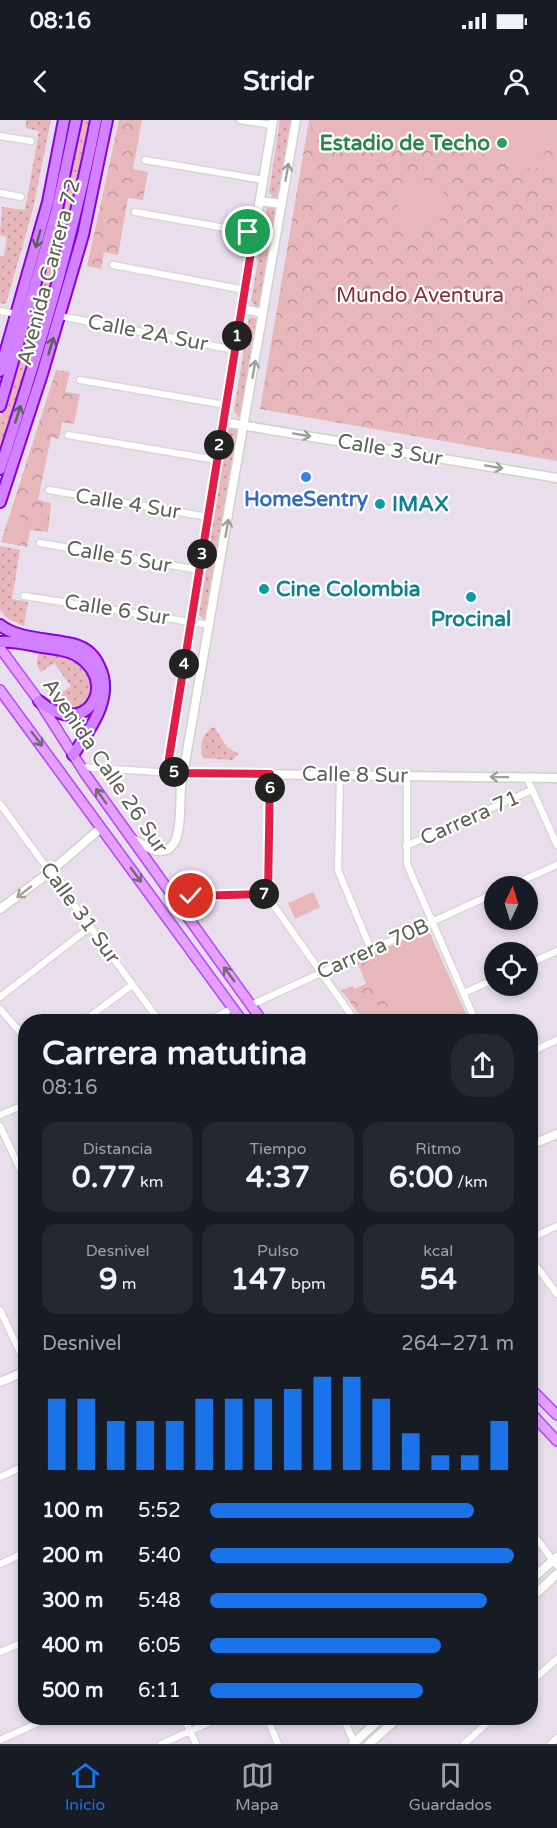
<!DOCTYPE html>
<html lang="es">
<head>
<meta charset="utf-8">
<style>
  body { margin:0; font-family:"Varela Round",sans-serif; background:#242831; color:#f1f3f6; height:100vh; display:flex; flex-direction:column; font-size:22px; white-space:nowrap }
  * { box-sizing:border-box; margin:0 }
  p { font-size:20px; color:#9ea1a6 }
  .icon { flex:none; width:33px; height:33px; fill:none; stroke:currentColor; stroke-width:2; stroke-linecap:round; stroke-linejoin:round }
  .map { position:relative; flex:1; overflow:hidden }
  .side { position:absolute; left:18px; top:894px; width:520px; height:711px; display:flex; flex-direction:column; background:#171b24; border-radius:24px; box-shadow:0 3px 9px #0003 }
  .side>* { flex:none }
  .needle { width:39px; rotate:4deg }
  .fabs { position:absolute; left:484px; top:756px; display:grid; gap:12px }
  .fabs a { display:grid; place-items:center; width:54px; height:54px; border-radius:50%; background:#171b24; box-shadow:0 3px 9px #0003; font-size:30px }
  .pin { position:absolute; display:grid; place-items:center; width:51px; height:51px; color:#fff; margin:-26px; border:3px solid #fff; border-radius:50%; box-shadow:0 2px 6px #0007 }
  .km { position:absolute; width:30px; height:30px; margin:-15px; border-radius:50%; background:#222; color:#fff; font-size:16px; line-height:30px; text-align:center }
  .round { display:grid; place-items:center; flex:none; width:63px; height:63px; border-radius:24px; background:#242831 }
  .overview { display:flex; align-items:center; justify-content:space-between; height:102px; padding:0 24px }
  h1 { font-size:33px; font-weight:800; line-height:45px }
  .figures { display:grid; grid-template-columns:repeat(3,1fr); gap:9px; height:102px; padding:6px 24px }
  .figures div { display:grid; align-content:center; border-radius:15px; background:#242831; text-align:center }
  .figures b { font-size:30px; font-weight:800 }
  .figures small { font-size:16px; font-weight:400 }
  .figures p { font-size:16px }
  .chart { height:168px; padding:12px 24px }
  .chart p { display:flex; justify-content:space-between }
  .chart svg { width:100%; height:108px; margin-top:6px; stroke:#1a73e8; stroke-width:6 }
  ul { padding:0 24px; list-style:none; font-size:20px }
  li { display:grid; grid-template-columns:96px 72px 1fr; align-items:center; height:45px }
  li i { height:15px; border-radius:8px; background:#1a73e8 }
  .status { display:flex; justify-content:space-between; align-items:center; height:42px; padding:0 30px; background:#171b24; direction:ltr }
  .status svg { height:16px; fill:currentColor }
  header { display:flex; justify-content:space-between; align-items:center; height:78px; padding:0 24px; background:#171b24; font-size:27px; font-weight:800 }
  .menu { display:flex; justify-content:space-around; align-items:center; height:84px; border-top:2px solid #363941; background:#171b24; font-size:16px; color:#9ea1a6 }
  .menu a { display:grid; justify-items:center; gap:3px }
  .menu .current { color:#1a73e8 }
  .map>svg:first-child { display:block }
</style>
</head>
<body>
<div class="status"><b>08:16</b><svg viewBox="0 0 49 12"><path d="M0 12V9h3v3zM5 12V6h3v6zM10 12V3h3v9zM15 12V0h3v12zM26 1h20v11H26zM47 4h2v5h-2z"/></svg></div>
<header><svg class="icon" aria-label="back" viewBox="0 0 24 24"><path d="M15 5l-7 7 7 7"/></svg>Stridr<svg class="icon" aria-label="person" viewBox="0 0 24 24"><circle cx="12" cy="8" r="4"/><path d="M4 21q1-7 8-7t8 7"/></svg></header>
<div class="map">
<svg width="557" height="1624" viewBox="0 0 557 1624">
  <defs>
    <pattern id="grass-dots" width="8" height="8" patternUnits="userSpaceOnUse" patternTransform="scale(1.5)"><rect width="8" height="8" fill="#e7b7bc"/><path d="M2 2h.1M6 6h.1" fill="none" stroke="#be989c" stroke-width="1.8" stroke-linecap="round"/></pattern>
    <pattern id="park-crowns" width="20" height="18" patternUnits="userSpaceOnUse" patternTransform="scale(1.5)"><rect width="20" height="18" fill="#e7b7bc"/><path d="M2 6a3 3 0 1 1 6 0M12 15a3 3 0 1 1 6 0" fill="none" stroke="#be989c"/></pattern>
  </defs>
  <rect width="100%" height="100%" fill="#e8deec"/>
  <path fill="url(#grass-dots)" d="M26,0H51L33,89L6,184L0,183V136H4L7,117L0,115L2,87L25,90L39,11L26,8Z
    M81,0H92L49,182L37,178Z
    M280,0H291L279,75L274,79L269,72Z
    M267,87L275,88V97L261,185L256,187L251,181Z
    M249,197L258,199L242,294L238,297L234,291Z
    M25,219L37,222L0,338V298Z
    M229,307H236L238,312L206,500H204L199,495L207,445V426Z
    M0,426L20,430L12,479L28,482L24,506L8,499L0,490Z
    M41,532C55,533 70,534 82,543C95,553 98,584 79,590C74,592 65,591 60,591L49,582L71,566L54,543L41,552L37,545L38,533Z
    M214,607L227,627L239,634L232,640L203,638C199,627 202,612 214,607Z"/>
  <path fill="url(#park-crowns)" d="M119,0H142L133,49L148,52L143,80L128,78L118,135L104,132L101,149L87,146Z
    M557,3V341L260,289L308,6L327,10L326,16L335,13L348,16V20L416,33L422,10L518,48L538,47Z
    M56,250L70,252L65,272L80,274L74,304L62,302L59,319L51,317L38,380L51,383L48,412L30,410L27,427L1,422Z
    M428,810L469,901H364L341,870L353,866L354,869L366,864L357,841Z"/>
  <path fill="#e7b7bc" d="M309,0H557V3L538,48H518L423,10L416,33L348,20V16L336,13L335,18L326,16L327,10L308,6Z
    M404,56L442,65L445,85L438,106C424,114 407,112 394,104Z
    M10,394L26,398L21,424L5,421Z
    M313,772L320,787L295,799L288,783Z
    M428,810L469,901H395L366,837Z
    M373,879L390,901H366L357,890Z"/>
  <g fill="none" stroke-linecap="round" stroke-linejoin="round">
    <g stroke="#d5dad1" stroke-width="9">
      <path id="street" d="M240,0L272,5
        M0,16L31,21
        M145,40L263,60
        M0,73L21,77
        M135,92L254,113
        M113,145L245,170
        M0,191L17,194
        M60,196L235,230
        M80,260L226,285
        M68,315L217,340
        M49,370L208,397
        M40,423L199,450
        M24,476L210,505
        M81,647L174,653
        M270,654L266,764L270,780L356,902
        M340,655L338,750L371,830
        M407,656V744L476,902
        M527,658L557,725
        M0,684L160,902
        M406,726L532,670
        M510,766L557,745
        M191,776L268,774
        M528,844L557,831
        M464,873L495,859
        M0,877L89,808
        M251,885L495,773
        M0,889L26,919
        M82,902L132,865
        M206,902L233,888
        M531,932L557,920
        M0,995L26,984
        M0,1006L26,1062
        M531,1118L557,1106
        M531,1139L557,1174
        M0,1190L26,1245
        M0,1357L26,1345
        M531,1411L557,1446
        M0,1444L26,1432
        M0,1532L26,1521
        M531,1562L557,1539
        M184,1598L196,1624
        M267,1598L278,1624
        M343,1598L354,1622
        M0,1620L49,1598
        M161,1624L220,1598
        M464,1624L493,1598
        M551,1624L557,1618"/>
    </g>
    <g stroke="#ced4c9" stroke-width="11">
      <path id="secondary" d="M260,81L281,84
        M242,189L263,193
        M223,302L557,358
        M180,653L557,658
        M180,666L172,648L169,634L273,0
        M133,719C185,755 179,702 181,666L296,0
        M0,789L50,752L101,708
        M531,1025L557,1014
        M0,1262L26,1251
        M531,1460L557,1437
        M531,1478L557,1454
        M353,1624L381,1598
        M369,1624L398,1598"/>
    </g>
    <g stroke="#b645fe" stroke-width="12">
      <path id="primary" d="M0,528L39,581L86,655L263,902
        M0,570L243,902
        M531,1269L557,1295
        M531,1293L557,1321"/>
    </g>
    <g stroke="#8800ea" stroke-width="14">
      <path id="highway" d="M0,251L48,82L64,0
        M0,286L57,89L76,0
        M0,349C38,234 73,119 96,0
        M0,382L42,254L83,115L107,0
        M0,505C18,519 45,518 67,523C81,525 93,532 99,546C115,577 90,609 73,635
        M0,522C14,520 28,525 42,527C55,529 71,530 82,539C117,566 86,620 39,581"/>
    </g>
    <use href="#street" stroke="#fff" stroke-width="6"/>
    <use href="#secondary" stroke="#fff" stroke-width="8"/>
    <use href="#primary" stroke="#e5a0ff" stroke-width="9"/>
    <use href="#highway" stroke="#d282ff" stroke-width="10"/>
  </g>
  <defs><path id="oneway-shaft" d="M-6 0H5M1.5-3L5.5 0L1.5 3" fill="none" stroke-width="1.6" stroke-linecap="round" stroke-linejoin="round" transform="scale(1.5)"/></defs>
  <g stroke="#9ea09a">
    <use href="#oneway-shaft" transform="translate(287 52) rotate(-80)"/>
    <use href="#oneway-shaft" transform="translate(254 249) rotate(-81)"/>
    <use href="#oneway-shaft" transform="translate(302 315) rotate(10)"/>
    <use href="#oneway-shaft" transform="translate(494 347) rotate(10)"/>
    <use href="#oneway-shaft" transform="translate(227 408) rotate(-80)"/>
    <use href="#oneway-shaft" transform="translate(499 657) rotate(-179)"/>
    <use href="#oneway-shaft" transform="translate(24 772) rotate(142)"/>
  </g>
  <g stroke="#5d6157">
    <use href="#oneway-shaft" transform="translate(38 119) rotate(105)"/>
    <use href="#oneway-shaft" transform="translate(51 226) rotate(-73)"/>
    <use href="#oneway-shaft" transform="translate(18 294) rotate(-72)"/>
  </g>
  <g stroke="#716a70">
    <use href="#oneway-shaft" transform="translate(37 619) rotate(53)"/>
    <use href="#oneway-shaft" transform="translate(101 676) rotate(-125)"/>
    <use href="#oneway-shaft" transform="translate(136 755) rotate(54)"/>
    <use href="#oneway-shaft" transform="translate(229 854) rotate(-126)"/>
  </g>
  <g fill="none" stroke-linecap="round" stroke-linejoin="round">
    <g stroke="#fff" stroke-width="12">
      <path id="route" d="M191,776L268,774L270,654L174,653L169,638L254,113L248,112"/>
    </g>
    <use href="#route" stroke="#e11d48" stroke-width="8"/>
  </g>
  <circle fill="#2e9e5b" stroke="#fff" stroke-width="2" cx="502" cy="23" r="6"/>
  <circle fill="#3f7fe0" stroke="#fff" stroke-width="2" cx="306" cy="357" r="6"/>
  <g fill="#0f9aa8" stroke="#fff" stroke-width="2">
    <circle cx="380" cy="384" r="6"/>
    <circle cx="264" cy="469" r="6"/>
    <circle cx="471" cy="477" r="6"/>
  </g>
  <g text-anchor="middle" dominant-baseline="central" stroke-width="4.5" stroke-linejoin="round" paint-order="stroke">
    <g font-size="21" font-weight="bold" fill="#27864d" stroke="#fff" text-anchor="end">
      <text x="490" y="23">Estadio de Techo</text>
    </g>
    <g font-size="21" fill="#5d6157" stroke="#fff">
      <text transform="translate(49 152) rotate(-75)">Avenida Carrera 72</text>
      <text transform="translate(148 213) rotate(11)">Calle 2A Sur</text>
      <text transform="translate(390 330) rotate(10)">Calle 3 Sur</text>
      <text transform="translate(128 384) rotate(9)">Calle 4 Sur</text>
      <text transform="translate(119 437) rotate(10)">Calle 5 Sur</text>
      <text transform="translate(117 490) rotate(9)">Calle 6 Sur</text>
      <text transform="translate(105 646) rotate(56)">Avenida Calle 26 Sur</text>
      <text transform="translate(355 655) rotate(1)">Calle 8 Sur</text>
      <text transform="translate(470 698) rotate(-24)">Carrera 71</text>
      <text transform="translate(80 793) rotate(54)">Calle 31 Sur</text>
      <text transform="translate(373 829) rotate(-24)">Carrera 70B</text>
    </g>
    <g font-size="21" fill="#8a2d33" stroke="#fff">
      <text x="420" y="175">Mundo Aventura</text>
    </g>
    <g font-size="21" font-weight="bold" fill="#366cbe" stroke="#fff">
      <text x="306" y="379">HomeSentry</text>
    </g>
    <g font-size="21" font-weight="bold" fill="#0d838f" stroke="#fff" text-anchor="start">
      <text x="392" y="384">IMAX</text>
      <text x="276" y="469">Cine Colombia</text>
      <text x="471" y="499" text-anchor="middle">Procinal</text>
    </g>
  </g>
</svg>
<div class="fabs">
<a><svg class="needle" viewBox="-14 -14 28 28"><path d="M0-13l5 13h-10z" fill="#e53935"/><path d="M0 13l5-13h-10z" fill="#9ea1a6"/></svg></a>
<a><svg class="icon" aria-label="locate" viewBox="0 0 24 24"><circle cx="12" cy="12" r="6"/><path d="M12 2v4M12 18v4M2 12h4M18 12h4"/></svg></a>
</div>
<div class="pin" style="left:248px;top:112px;background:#1e9e55"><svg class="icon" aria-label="arrive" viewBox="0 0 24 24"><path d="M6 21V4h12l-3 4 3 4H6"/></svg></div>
<div class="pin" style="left:191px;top:776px;background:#d93025"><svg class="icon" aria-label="check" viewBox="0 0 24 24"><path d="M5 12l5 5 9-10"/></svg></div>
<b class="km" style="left:237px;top:216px">1</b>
<b class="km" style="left:219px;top:325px">2</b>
<b class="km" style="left:202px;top:434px">3</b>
<b class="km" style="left:184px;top:544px">4</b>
<b class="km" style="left:174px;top:652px">5</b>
<b class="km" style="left:270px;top:668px">6</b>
<b class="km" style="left:264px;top:774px">7</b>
<section class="side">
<div class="overview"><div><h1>Carrera matutina</h1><p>08:16</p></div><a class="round"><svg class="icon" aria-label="share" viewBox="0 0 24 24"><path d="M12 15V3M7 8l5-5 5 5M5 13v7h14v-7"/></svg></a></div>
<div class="figures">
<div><p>Distancia</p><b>0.77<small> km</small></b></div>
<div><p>Tiempo</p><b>4:37</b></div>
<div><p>Ritmo</p><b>6:00<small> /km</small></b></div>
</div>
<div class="figures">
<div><p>Desnivel</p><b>9<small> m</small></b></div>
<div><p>Pulso</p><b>147<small> bpm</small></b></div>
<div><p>kcal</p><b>54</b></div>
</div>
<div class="chart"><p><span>Desnivel</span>264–271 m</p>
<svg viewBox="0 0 160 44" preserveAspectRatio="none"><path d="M5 44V15M15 44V15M25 44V24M35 44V24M45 44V24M55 44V15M65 44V15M75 44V15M85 44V11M95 44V6M105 44V6M115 44V15M125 44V29M135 44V38M145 44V38M155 44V24"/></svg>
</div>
<ul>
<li><b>100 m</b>5:52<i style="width:87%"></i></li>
<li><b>200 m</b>5:40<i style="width:100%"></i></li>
<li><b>300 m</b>5:48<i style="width:91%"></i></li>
<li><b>400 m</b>6:05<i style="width:76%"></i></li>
<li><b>500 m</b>6:11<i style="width:70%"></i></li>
</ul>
</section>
</div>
<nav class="menu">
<a class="current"><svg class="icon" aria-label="home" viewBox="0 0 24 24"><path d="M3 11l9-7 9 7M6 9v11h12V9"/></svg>Inicio</a>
<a><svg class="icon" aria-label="map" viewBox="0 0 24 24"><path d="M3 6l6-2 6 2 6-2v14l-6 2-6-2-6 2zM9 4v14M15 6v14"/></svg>Mapa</a>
<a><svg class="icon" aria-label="saved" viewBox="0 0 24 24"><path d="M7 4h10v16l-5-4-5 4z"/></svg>Guardados</a>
</nav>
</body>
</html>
